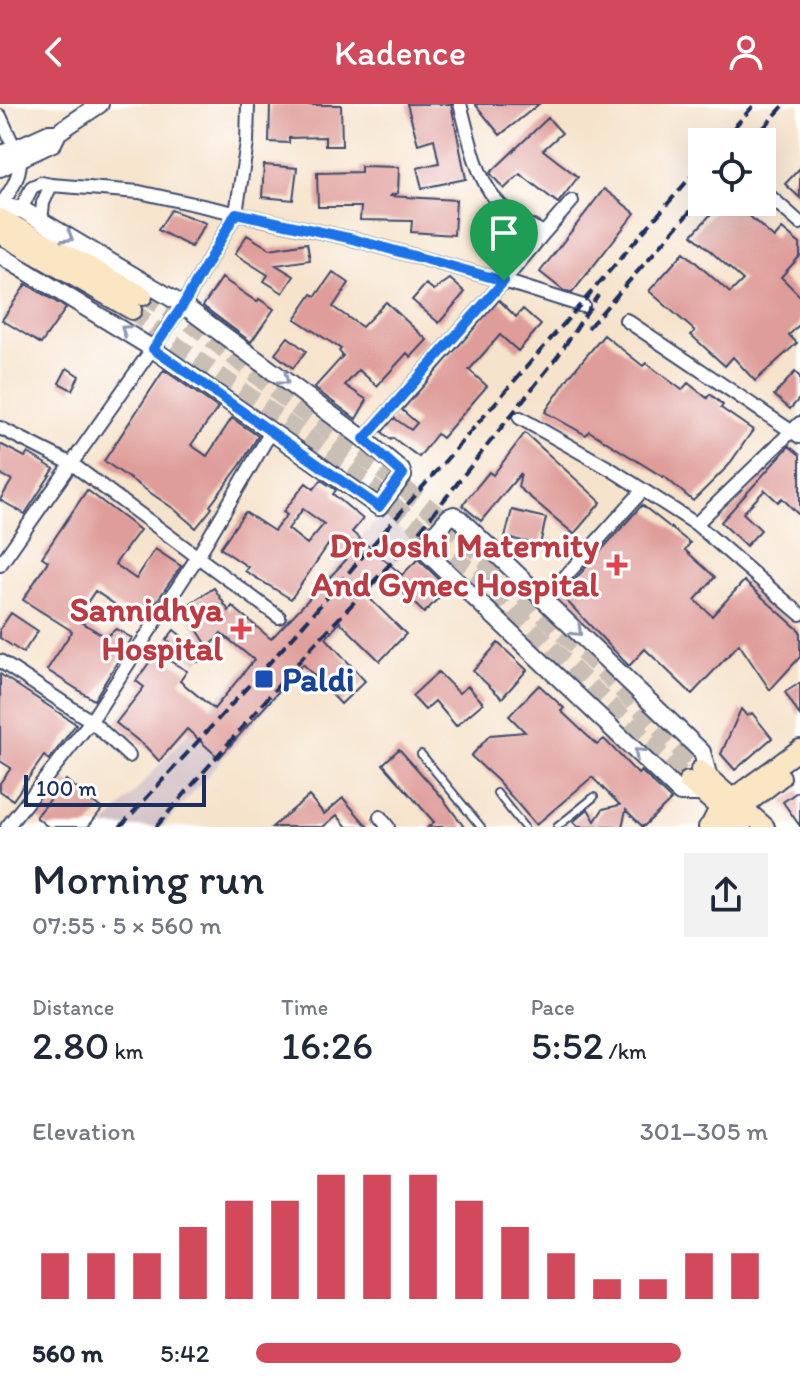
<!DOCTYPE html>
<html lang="en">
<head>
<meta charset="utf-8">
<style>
  body { margin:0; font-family:Itim,sans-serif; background:#f2f2f3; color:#1f2937; height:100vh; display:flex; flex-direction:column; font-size:30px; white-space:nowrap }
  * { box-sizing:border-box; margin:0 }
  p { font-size:26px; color:#747a83 }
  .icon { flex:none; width:44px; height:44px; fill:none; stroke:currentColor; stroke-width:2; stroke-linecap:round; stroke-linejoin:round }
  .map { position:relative; height:723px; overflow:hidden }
  .drawer { display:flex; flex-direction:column; background:#fff; flex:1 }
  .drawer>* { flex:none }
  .controls { position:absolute; left:688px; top:24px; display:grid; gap:16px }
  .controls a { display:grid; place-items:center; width:88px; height:88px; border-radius:0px; background:#fff; box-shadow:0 8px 32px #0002; font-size:40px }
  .scale { position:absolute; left:24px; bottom:20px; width:182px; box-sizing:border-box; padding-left:8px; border:4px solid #1b2f5e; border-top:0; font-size:22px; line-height:28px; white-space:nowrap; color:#1b2f5e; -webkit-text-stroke:6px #fff; paint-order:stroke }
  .pin { position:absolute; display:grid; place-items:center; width:68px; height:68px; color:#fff; margin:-82px -34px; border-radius:50% 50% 50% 0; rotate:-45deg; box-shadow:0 0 8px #0007 }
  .pin .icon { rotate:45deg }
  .round { display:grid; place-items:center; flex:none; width:84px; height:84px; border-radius:0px; background:#f2f2f3 }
  .headline { display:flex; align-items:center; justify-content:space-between; height:136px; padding:0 32px }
  h1 { font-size:44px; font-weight:600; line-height:60px }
  .metrics { display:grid; grid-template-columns:repeat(3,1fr); gap:12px; height:136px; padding:8px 32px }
  .metrics div { display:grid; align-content:center }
  .metrics b { font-size:40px; font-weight:600 }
  .metrics small { font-size:22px; font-weight:400 }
  .metrics p { font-size:22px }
  .chart { height:224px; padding:16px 32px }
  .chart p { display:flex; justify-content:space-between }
  .chart svg { width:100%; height:144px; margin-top:8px; stroke:#d1495b; stroke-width:6 }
  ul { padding:0 32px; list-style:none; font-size:26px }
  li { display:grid; grid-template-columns:128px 96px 1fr; align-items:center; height:60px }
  li i { height:20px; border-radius:10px; background:#d1495b }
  header { display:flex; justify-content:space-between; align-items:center; height:104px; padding:0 32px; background:#d1495b; color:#fff; font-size:36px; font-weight:600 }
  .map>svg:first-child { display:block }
</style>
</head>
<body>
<header><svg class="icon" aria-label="back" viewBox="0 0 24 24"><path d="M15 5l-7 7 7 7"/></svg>Kadence<svg class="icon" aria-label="person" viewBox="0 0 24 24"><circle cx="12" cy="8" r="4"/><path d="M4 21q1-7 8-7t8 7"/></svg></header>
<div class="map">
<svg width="800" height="723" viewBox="0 0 800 723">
  <rect width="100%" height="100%" fill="#fff"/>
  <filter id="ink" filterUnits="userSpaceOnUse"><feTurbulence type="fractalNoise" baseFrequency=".0125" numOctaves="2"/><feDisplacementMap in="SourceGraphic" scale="16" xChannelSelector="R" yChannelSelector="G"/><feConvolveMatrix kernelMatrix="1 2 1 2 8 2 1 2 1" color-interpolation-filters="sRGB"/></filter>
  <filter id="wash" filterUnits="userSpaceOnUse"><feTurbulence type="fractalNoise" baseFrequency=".006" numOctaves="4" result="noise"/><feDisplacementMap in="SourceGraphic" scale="32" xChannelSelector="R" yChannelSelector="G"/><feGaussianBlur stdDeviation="1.8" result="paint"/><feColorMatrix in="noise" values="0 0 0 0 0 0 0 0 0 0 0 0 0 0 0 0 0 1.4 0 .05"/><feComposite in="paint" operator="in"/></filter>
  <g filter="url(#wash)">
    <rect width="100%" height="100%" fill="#f6e3cb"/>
    <path fill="#d2bec3" d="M383,409L414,438L162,723H104Z"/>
    <g id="blocks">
      <path fill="#df9d99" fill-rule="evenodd" d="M407,0H451L466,75L422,84L417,64L439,59L434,35L418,40Z
        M475,0H539L500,31Z
        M270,1H341L342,42H325V33L289,34V39L269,38Z
        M548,14L562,29L543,46L578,73L558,99L520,70L504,85L490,69Z
        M264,61L297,64L293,96L262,93Z
        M361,62L399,63L398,89L389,92L456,96L454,131L411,128L412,117L360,116L361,103H318L317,69L361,68Z
        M800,64V94L785,80Z
        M604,85L635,109L572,189L564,187L540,168Z
        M722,98H734L774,134L782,125L800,140V152L781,173L800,192V220L789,231L797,239L755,277L733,253L725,262L691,231L695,227L649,187L684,148L730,189L743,176L692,131Z
        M171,106L206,119L191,143L158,126Z
        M247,131L270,145L307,139L310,156L276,161L294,172L283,189L264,177L268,171L235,150Z
        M333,168L349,179L333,203L362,223L386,198L427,236L411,253L407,249L377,282L359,266L345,281L367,296L356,315L314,284L343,252L339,247L341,245L295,215L312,190L316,192Z
        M222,174L257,198L259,195L274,205L251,238L203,202Z
        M450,175L465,188L439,219L412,196L426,180L434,186Z
        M26,180L66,204L41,240L2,216Z
        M499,196L516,213L523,205L541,221L518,247L500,231L469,266L487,282L442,334L437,330L419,353L393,334L391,336L382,328L394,314L411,326L417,319L402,306Z
        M604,231L643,262L646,259L682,286L688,279L707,294L710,290L723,301L721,304L753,326L728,362L693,397L664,372L663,373L589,327L586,331L545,308L571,270Z
        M288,233L306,247L293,264L275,250Z
        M67,264L79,272L72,286L59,279Z
        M164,266L218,304L191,341L207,352L232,314L258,332L241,360L210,402L212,404L196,424L174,405L104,357Z
        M795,268L800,273V294L790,305L774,291Z
        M525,329L601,398L574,430L518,383L521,369L481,417L462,401L489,368L493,371Z
        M0,340L25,353L28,349L54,365L25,410L0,396L12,376L0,370Z
        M789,342L800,351V412L782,394L778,398L765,386L743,409L761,426L746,442L721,418Z
        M321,376L336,386L333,390L363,415L352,428L402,471L418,455L448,484L424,509L384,469L365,490L406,530L380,557L340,518L326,534L365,577L341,600L303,560L219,654L187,625L159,657L146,643L116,619L144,583L136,577L156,549L187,567L180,577L214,605L254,556L221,529L209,544L183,504L214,484L229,507L232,502L271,535L346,456L328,441L291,495L245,467L248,463L220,444L245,408L274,427L287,411L283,408L306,379L314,385ZM303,405L324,420L307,440L288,425Z
        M87,386L140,426L115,460L136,475L155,445L181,462L142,519L95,487L76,515L106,533L116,525L132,534L94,596L47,566L72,527L23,496L48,457L42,453Z
        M642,401L690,439L685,446L715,473L695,496L712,512L744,477L800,527V553L770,586L739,540L692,590L645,545L629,562L561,491Z
        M512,406L546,414L540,441L505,433Z
        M11,509L38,527L23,549L0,534V525Z
        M174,526L204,550L198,558L166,536Z
        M498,539L527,566L502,594L473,567Z
        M438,568L459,589L468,582L483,599L456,622L435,597L425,606L412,592Z
        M0,570L76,620L49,656L44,652L13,696L0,687V679L11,664L0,657Z
        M800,579V612L785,588Z
        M539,581L564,604L561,607L597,641L604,635L638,670L641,667L671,696L643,723L626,706L622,723H578L573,718L588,705L595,717L603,705L620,701L592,673L536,721L498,677L471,652L490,631L525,628L509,612Z
        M741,605L747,612L752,609L772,634L735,666L721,650Z
        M399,645L441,692L464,723H428L434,718L383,660Z
        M66,676L102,705L88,723H48L36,713Z
        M800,686V722L783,698Z
        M309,692L324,710L343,694L368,723H347L337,711L323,723H272Z"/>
    </g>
  </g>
  <g filter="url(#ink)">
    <use href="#blocks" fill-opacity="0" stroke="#3c4a6e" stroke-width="2"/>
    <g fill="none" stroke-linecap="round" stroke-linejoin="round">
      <path stroke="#cabfb5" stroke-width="18" stroke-dasharray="18 9" stroke-linecap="butt" d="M143,192L180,211L204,229L292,300L357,347L440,413L607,571L700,666
        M132,206L163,232L346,361L489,483L688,677"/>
      <g stroke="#3c4a6e" stroke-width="10">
        <path id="service" d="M421,650L481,723
          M497,689L524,723
          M557,723L594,693"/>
      </g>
      <g stroke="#3c4a6e" stroke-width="16">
        <path id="minor" d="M0,12L20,56C20,74 10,88 0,102
          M51,81L139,88L353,135L504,177L544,129C527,120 508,111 496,96C475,71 469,31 460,0
          M764,87L800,119
          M21,105L32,83L41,79L51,81L43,99L41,117
          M544,129L572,97
          M626,216L800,333
          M520,314L612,366L696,420L800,510
          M0,324L72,360L279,513
          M364,335L504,177L583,202
          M696,420L800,319
          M0,461L183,201L236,109L247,39L248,0
          M545,495L643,386
          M0,557L91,617L129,652
          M380,713L388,723
          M7,723L91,617L198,452L272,326"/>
      </g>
      <g stroke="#3c4a6e" stroke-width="20">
        <path id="tertiary" d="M0,51L49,29H57L100,0
          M0,64L53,39L57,31
          M0,111L11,104L23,106L183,201L364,335L401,366L403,372L379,403L153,245L0,151
          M701,689H680L425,447V441L449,413L454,411L460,415L702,648L709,674"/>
      </g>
      <g stroke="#3c4a6e" stroke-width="22">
        <path id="secondary" d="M0,114L143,192
          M0,130L132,206
          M700,666L765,723
          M688,677L742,723
          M710,722L719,704L800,645
          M708,723L729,714L781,673"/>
      </g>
      <use href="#service" stroke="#fff" stroke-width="6"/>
      <use href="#minor" stroke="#fff" stroke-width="12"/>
      <use href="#tertiary" stroke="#fff" stroke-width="16"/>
      <use href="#secondary" stroke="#fbe6c4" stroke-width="18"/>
      <path stroke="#1b2f5e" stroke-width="4" stroke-dasharray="12 6" stroke-linecap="butt" d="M721,38L755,0
        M751,38L785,0
        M588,224L702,94
        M120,723L292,534L702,60
        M156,723L309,546L410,439L558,252L598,191"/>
    </g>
    <defs><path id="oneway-chevron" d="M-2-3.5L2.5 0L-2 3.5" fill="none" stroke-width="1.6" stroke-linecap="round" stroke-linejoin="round" transform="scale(2)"/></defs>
    <g stroke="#8d97ae">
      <use href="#oneway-chevron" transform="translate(68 133) rotate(31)"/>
      <use href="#oneway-chevron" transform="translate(126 226) rotate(-147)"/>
      <use href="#oneway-chevron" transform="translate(284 276) rotate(37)"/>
      <use href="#oneway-chevron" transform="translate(577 527) rotate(44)"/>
      <use href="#oneway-chevron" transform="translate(639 649) rotate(-136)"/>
    </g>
  </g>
  <g fill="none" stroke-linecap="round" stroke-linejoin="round" filter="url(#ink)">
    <g stroke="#fff" stroke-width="16">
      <path id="route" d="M236,109L353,135L504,177L364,335L403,370L379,403L153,245L183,201Z"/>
    </g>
    <use href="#route" stroke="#1a73e8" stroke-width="10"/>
  </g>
  <g fill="#e0444e" stroke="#fff" stroke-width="3">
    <path d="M613 449h8v8h8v8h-8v8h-8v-8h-8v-8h8z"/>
    <path d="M237 513h8v8h8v8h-8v8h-8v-8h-8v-8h8z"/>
  </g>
  <rect fill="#1a4fb4" stroke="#fff" stroke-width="3" x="254" y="565" width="20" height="20" rx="4"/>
  <g text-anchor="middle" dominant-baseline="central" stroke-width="6" stroke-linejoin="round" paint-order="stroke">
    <g font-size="34" font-weight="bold" fill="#be3a42" stroke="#fff" text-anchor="end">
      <text x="599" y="441">Dr.Joshi Maternity<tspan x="599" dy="39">And Gynec Hospital</tspan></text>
      <text x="223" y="505">Sannidhya<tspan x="223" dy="39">Hospital</tspan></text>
    </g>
    <g font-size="34" font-weight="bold" fill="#164399" stroke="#fff" text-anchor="start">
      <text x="282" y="575">Paldi</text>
    </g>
  </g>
</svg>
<div class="controls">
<a><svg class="icon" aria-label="locate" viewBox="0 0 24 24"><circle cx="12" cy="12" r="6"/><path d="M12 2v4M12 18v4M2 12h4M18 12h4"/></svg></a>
</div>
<div class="scale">100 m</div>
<div class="pin" style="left:504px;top:177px;background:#1e9e55"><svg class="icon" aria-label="arrive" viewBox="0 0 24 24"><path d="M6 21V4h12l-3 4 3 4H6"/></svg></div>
</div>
<section class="drawer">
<div class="headline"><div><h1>Morning run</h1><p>07:55 · 5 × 560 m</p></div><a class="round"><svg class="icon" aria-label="share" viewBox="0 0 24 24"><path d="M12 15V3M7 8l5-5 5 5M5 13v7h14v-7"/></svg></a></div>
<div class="metrics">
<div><p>Distance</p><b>2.80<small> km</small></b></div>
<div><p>Time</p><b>16:26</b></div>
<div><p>Pace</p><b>5:52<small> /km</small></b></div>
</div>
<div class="chart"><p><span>Elevation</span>301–305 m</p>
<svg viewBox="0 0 160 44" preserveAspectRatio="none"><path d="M5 44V30M15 44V30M25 44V30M35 44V22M45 44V14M55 44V14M65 44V6M75 44V6M85 44V6M95 44V14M105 44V22M115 44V30M125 44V38M135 44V38M145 44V30M155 44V30"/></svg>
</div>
<ul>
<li><b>560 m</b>5:42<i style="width:83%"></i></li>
</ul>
</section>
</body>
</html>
